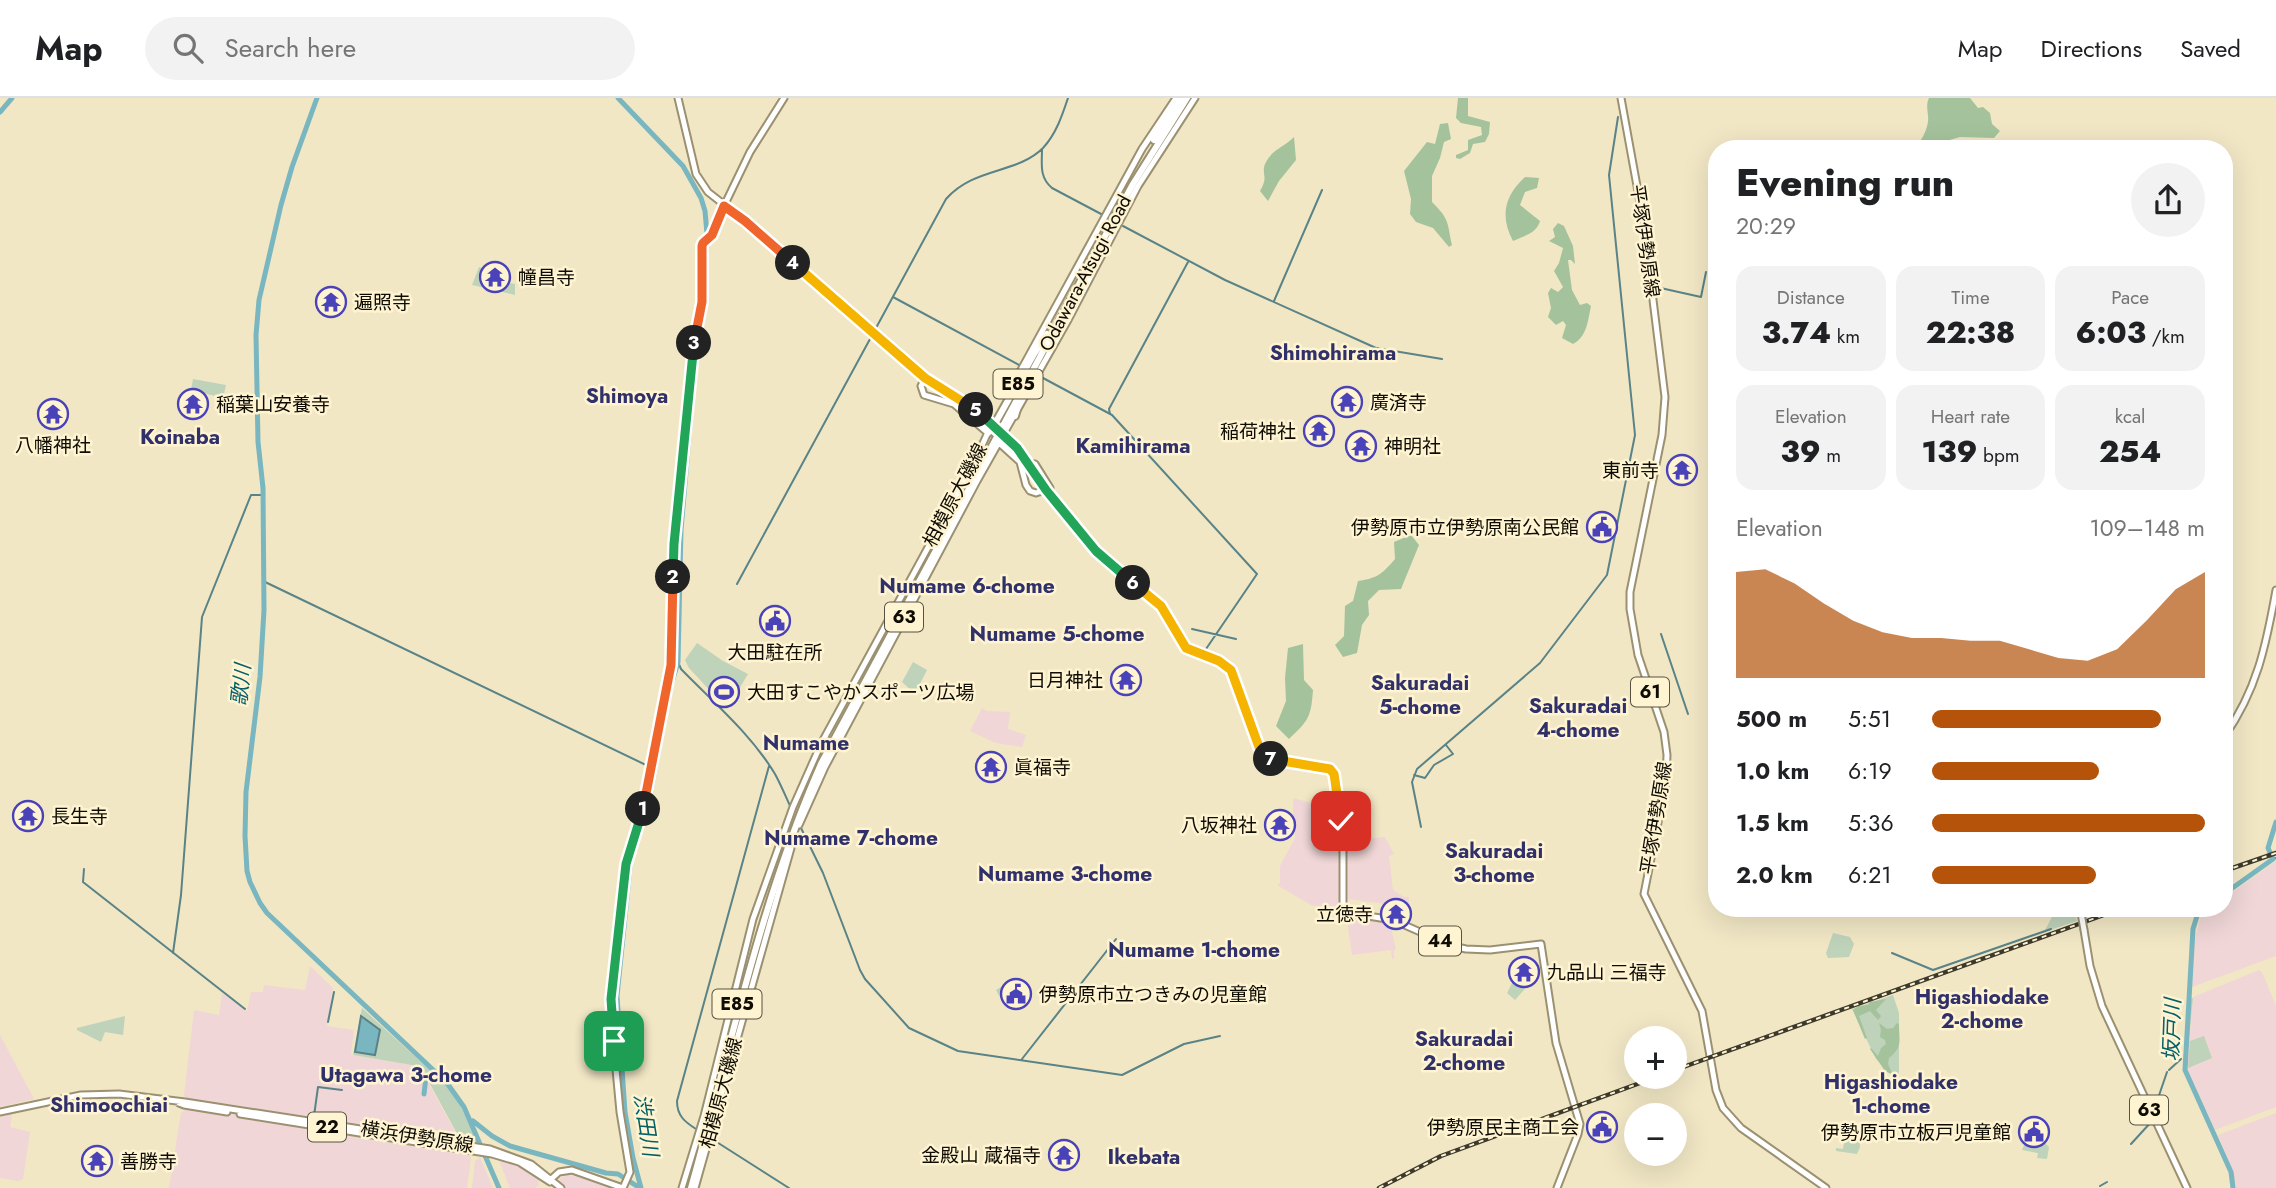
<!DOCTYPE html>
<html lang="en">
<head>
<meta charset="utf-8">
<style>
  body { margin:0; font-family:Jost,"Noto Sans JP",sans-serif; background:#f2f2f2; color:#202124; height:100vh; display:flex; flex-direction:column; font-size:26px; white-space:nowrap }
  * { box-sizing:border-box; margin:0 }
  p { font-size:23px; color:#757577 }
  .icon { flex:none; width:38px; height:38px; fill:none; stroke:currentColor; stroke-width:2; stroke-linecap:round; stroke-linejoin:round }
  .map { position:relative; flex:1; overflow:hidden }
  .panel { position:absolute; left:1708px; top:42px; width:525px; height:777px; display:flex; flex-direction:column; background:#fff; border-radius:28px; box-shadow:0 7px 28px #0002 }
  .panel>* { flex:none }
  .buttons { position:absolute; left:1624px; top:928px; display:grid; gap:14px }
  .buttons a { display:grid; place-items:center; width:63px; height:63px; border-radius:50%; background:#fff; box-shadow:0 7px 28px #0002; font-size:35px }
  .pin { position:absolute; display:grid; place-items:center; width:60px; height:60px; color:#fff; margin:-30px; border-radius:14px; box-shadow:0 4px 10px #0006 }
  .km { position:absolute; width:35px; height:35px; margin:-18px; border-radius:50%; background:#222; color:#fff; font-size:19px; line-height:35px; text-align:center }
  .round { display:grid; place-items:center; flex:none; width:74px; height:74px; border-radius:37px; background:#f2f2f2 }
  .head { display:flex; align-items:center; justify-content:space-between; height:119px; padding:0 28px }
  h1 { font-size:38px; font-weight:800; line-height:52px }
  .figures { display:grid; grid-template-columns:repeat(3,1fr); gap:10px; height:119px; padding:7px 28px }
  .figures div { display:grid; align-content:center; border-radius:18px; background:#f2f2f2; text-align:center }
  .figures b { font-size:30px; font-weight:800 }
  .figures small { font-size:19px; font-weight:400 }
  .figures p { font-size:19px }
  .chart { height:196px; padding:14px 28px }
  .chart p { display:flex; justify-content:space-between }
  .chart svg { width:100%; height:126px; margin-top:7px; fill:#b45309; opacity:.7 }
  ul { padding:0 28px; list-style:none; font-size:23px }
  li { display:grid; grid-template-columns:112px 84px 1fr; align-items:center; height:52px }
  li i { height:18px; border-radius:9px; background:#b45309 }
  header { display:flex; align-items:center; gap:42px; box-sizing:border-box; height:98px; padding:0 35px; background:#fff; border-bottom:2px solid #e0e0e0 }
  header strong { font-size:33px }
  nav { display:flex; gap:38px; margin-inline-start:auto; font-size:24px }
  .search { width:490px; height:63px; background:#f2f2f2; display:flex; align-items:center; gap:18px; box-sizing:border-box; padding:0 24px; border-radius:38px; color:#757577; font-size:26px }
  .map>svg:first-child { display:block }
</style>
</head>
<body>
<header>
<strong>Map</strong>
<div class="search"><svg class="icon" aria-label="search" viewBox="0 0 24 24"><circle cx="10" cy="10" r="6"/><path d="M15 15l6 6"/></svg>Search here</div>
<nav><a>Map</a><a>Directions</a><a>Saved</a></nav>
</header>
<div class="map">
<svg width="2276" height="1090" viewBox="0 0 2276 1090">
  <rect width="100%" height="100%" fill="#f1e7c5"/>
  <path fill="#f0d6d6" d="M982,610L987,613L1010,614L1008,631L1026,637L1022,649L996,645L970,633Z
    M1293,700L1337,712L1340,789L1339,809L1336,812L1311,807L1277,787L1280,785V768L1295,740V732H1293Z
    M1385,739L1394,756L1389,758L1393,792L1404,799H1409V809L1348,801L1347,743Z
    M2276,763V858L2192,889L2194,846L2200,821L2211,810H2224V800Z
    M1352,818L1393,825L1392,834L1396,852H1394V861H1392L1391,852L1352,857L1347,822Z
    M310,868L333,890L327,928L354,932L351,957L412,967L429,986L460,1043L471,1060L467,1090H169L181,1015L186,1011V1000L184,997L194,912L219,917L222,895L247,913L251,894H263L264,887L305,892Z
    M2259,872L2262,874L2276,908V1009L2215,1032L2187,970L2193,899Z
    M0,937L34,1001L0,1009Z
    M2276,1015V1090H2235L2234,1076L2218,1037Z
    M12,1016L10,1029L30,1034L23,1081L18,1083L0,1080V1019Z
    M480,1059L493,1090H472L475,1063Z
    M498,1060L517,1067L538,1080L539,1087L535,1090H510Z
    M571,1075L580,1077L619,1090H565L558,1081Z"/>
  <path fill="#bfd2ba" d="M479,169L488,173L485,181L503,188L504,184L515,186V197L472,187Z
    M193,281L226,287L223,300L191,292Z
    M697,545L723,563L748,576L727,611L689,570L685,562Z
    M913,564L927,572L916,594H913L902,584Z
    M2061,813L2075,815L2077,823L2044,834L2054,815Z
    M1833,835L1850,839L1854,846L1849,859L1828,860L1826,855Z
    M1512,867L1523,876L1532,871L1538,876L1515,902L1507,895L1513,883L1510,881Z
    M1011,883H1016L1015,890L1024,892L1023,900H1011L1002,903L996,892Z
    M1893,897L1899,915V975L1897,980L1876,961L1852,911Z
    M2193,900L2186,971L2234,1076L2235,1090H2233L2231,1074L2186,971L2190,901Z
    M362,910L445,986L458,1003L479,1046L461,1043L430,986L412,967L353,957Z
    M125,918L123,937L105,934L101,944L77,932V930Z
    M2204,938L2212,960L2188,970L2190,943Z
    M2034,1024L2037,1025L2043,1043L2049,1049L2047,1061L2037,1060L2038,1055L2022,1052Z
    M1843,1031L1859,1036L1860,1049L1857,1056L1836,1053V1050L1843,1051L1844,1045L1840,1044Z"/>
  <path fill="#a4c39c" d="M1458,0H1468V18L1490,24L1489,36L1485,44L1473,46L1470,55L1460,61L1456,60V57L1468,52V42L1482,37L1481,29L1461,25L1456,20Z
    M1929,0H1970L1978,10L1983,9L1990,15L1992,26L2000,33L1994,40L1960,39L1932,47L1931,51H1914C1921,43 1926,35 1928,24C1929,15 1925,8 1929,0Z
    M1448,25L1451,41L1444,44L1440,60L1432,78V104C1450,122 1447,124 1452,147L1449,149L1433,130L1416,124L1410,116L1411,101L1404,73L1427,44L1435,46L1440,26Z
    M1294,39L1296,62L1279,83L1268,103L1260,93C1269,78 1261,77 1265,66C1271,52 1284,49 1294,39Z
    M1525,79L1539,80L1537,90L1525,94L1520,107L1540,123C1537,135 1524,138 1513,143C1500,119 1504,98 1525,79Z
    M1558,125L1564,128L1573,148L1575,166L1571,162H1568L1572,192L1580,207L1587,205L1591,208C1588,222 1587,239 1573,246L1562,240L1566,227L1563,223L1556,227L1548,219L1551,210L1548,195L1551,190L1558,194L1563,189L1554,173L1559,165L1563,150L1549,143L1555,139L1553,131Z
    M1411,437L1419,447L1401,491L1379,492L1368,503L1369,517L1362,527L1357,555L1343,559L1335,547L1344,538L1345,508L1353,503L1358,483C1378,480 1382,476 1395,461L1394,444Z
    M1303,546L1304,582L1313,592C1311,619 1309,622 1289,641L1276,628L1286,603L1285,580L1288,550Z
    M1886,901L1876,912L1881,918L1878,922L1870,913L1859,918L1867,940L1865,941L1853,912L1858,908L1868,907L1870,904Z
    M1879,925L1887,931L1893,930L1897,925L1899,926C1899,944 1903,948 1889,960L1888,966L1893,977L1885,973L1870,951L1871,950L1878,958L1881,950L1886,946L1885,942L1880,939L1881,932Z"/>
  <path fill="#79b6c0" stroke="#598387" stroke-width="2" d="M361,918L380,932L375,957L355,954Z"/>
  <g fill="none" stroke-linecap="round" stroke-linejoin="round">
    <path stroke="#598387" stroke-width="2" d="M1042,51C1042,66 1039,79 1052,90L1103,117
      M1123,128L1225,182L1376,250L1442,261
      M1656,189L1701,199L1706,174
      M893,199L1019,267
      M1715,199H1717
      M1274,203L1322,92
      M1043,280L1112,317L1257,476L1206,551
      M1110,316L1109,311L1188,164
      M263,483L646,667
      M737,486L946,101C974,69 1017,76 1043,50C1056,36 1062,18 1068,0
      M1192,531L1236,541
      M1661,536L1688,616
      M678,564L681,571C713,604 751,636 775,676C781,687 786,699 791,710
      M1414,677L1425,680L1434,667L1453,656L1446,647
      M800,728L823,775L860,872L865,881L909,930L958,953L1122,977L1184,946L1220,938
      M1421,729L1412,684L1417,671L1540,565L1607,477L1635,337L1609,77L1618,19
      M2273,761L2276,760
      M84,771L83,784L245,911
      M173,855L181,797L202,519L251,397H262
      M1892,855L1933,872L2051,831
      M328,924L334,894
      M1022,961L1116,841
      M2169,972L2181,961
      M2154,1012L2167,974
      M314,1018L318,989L342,992
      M696,1031C685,1024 677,1018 677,1003L769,668
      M712,1041L789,1090
      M2131,1046L2152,1023
      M2100,1088L2107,1084"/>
    <path stroke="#79b6c0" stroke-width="5" d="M317,0L292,69L281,107L259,202L256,237L258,344L263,390L264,512L260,579L246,694L245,738L247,773L250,784L260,805L267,815L447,985L464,1009L499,1090
      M618,0L683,68L701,100L705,113L707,136L705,207L695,269L681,432L678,564L670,591L648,709L631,760L617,898L625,1014L633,1060L641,1090
      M0,14L12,0
      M2224,796L2273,761L2268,750L2276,724
      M2204,810L2197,818L2193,831L2185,972L2231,1074L2233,1090
      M424,996L426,979
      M473,1023L492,1038L510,1048L606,1075L618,1076L640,1090"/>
    <g stroke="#9b9171" stroke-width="9">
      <path id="major" d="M678,0L696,76L708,94L745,123L934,286
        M1621,0L1643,121L1665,299L1662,337L1630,494V511L1638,557L1664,634L1667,657L1666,684L1644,796L1702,913L1716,992L1723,1010L1741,1030L1826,1090
        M925,280L921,288L924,297L954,306L988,335
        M1010,292L1142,51L1176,0
        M999,345L1020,364L1026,387L1030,393L1036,395L1050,390L1035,366L1020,364
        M1042,385L1096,453L1161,508L1186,550L1219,563L1231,572L1259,649C1274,676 1312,657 1333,673L1343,742V814L1393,822L1452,848L1466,851L1490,852L1541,846L1556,945L1580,1026L1578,1036L1557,1090
        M2224,639C2257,592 2266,548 2276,492
        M799,727L825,669L977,383L1068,222L1138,88L1195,0
        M2084,832L2090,868L2102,908L2187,1090
        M179,1005L184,1007L227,1014
        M0,1014L81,997L119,996L185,1004L490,1051L531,1066L561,1090
        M240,1016L492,1056L519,1064L550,1084
        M549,1083L559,1074L572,1072L623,1090L630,1074L620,1014L612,929V894L626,766L644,707L671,567L674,446L686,339L693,253L702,203V148L703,145L712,137L724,108L750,54L784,0
        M682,1090L704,1018L753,821L793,709L821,646L974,365L989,332
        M695,1090L791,750"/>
    </g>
    <g stroke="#9b9171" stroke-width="10">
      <path id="highway" d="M1154,42L1182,0
        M1015,318L1019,304
        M988,335L992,331L1034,256L1047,236
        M691,1090C731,948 761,802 821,666L1133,86L1187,0"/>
    </g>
    <use href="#major" stroke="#fff" stroke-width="5"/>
    <use href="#highway" stroke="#fff" stroke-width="6"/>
    <g stroke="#3d392b" stroke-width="4.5">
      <path id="rail" d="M2224,773L2276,755
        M1675,972L2123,810
        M1379,1090L1441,1058L1659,978"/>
    </g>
    <use href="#rail" stroke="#fff4d2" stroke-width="2" stroke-dasharray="5" stroke-linecap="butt"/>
    <g stroke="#9b9171" stroke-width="9" stroke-linecap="butt">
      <path id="major-bridge" d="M934,286C984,318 1008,334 1042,385
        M2081,815L2084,832"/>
    </g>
    <use href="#major-bridge" stroke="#fff" stroke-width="5"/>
  </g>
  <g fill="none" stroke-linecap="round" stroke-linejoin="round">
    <g stroke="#fff" stroke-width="14">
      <path id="split-1" d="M614,943L611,901L626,766L643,711"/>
    </g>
    <g stroke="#fff" stroke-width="14">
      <path id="split-2" d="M643,711L671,567L673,479"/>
    </g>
    <g stroke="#fff" stroke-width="14">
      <path id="split-3" d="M673,479L674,446L694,245"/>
    </g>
    <g stroke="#fff" stroke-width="14">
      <path id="split-4" d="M694,245L702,204V148L703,145L712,137L724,108L745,123L793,165"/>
    </g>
    <g stroke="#fff" stroke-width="14">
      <path id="split-5" d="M793,165L925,280L976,312"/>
    </g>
    <g stroke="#fff" stroke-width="14">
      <path id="split-6" d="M976,312L1017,350L1046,392L1096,453L1133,485"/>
    </g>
    <g stroke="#fff" stroke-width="14">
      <path id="split-7" d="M1133,485L1161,508L1186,550L1219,563L1231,572L1259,649L1265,657L1271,661"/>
    </g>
    <g stroke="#fff" stroke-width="14">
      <path id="split-8" d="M1271,661L1330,671L1334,676L1341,723"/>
    </g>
    <use href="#split-1" stroke="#22a559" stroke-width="9"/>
    <use href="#split-2" stroke="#f0652b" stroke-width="9"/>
    <use href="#split-3" stroke="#22a559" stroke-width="9"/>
    <use href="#split-4" stroke="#f0652b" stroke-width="9"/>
    <use href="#split-5" stroke="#f5b400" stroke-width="9"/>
    <use href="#split-6" stroke="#22a559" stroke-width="9"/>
    <use href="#split-7" stroke="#f5b400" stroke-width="9"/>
    <use href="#split-8" stroke="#f5b400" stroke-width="9"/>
  </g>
  <defs>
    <g id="temple-ring" transform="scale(1.575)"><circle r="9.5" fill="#fff4d2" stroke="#4a42b9" stroke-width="1.5"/><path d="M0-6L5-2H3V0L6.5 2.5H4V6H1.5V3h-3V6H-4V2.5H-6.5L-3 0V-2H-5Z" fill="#4a42b9"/></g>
    <g id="civic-ring" transform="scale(1.575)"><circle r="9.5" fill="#fff4d2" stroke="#4a42b9" stroke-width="1.5"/><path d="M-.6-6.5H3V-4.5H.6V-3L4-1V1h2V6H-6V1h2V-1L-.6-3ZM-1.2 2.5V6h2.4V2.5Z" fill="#4a42b9"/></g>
    <g id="stadium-ring" transform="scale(1.575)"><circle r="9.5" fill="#fff4d2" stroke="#4a42b9" stroke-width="1.5"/><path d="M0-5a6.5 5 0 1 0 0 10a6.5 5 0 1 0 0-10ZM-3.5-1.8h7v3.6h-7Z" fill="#4a42b9"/></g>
  </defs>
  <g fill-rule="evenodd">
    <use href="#temple-ring" x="495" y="179"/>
    <use href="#temple-ring" x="331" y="204"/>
    <use href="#temple-ring" x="1347" y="304"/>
    <use href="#temple-ring" x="193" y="306"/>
    <use href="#temple-ring" x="53" y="316"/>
    <use href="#temple-ring" x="1319" y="333"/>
    <use href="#temple-ring" x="1361" y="348"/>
    <use href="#temple-ring" x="1682" y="372"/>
    <use href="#civic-ring" x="1602" y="429"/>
    <use href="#civic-ring" x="775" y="523"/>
    <use href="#temple-ring" x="1126" y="582"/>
    <use href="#stadium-ring" x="724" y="594"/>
    <use href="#temple-ring" x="991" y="669"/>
    <use href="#temple-ring" x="28" y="718"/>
    <use href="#temple-ring" x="1280" y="727"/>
    <use href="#temple-ring" x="1396" y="816"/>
    <use href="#temple-ring" x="1524" y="874"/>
    <use href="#civic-ring" x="1016" y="896"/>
    <use href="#civic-ring" x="1602" y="1029"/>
    <use href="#civic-ring" x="2034" y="1034"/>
    <use href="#temple-ring" x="1064" y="1057"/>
    <use href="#temple-ring" x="97" y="1063"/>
  </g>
  <g text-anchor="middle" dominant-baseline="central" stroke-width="5" stroke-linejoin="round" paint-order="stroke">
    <g fill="#fff4d2" stroke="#575241" stroke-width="2">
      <rect x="993.5" y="271.5" width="49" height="29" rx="5"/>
      <rect x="885" y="504.5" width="38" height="29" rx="5"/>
      <rect x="1631" y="579.5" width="38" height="29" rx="5"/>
      <rect x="1419" y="828.5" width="42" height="29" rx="5"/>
      <rect x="712.5" y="891.5" width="49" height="29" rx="5"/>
      <rect x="2130" y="997.5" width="38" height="29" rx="5"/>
      <rect x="308" y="1014.5" width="38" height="29" rx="5"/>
    </g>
    <g font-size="18" font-weight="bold" fill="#0f0c03">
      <text x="1018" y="286">E85</text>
      <text x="904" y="519">63</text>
      <text x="1650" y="594">61</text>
      <text x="1440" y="843">44</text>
      <text x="737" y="906">E85</text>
      <text x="2149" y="1012">63</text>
      <text x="327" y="1029">22</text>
    </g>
    <g font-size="19" fill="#0f0c03" stroke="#fff4d2">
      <text transform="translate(1645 143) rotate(82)">平塚伊勢原線</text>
      <text transform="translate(1085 175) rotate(-62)">Odawara-Atsugi Road</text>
      <text transform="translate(955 397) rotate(-62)">相模原大磯線</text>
      <text transform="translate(1656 720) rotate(-81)">平塚伊勢原線</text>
      <text transform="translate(721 995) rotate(-75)">相模原大磯線</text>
      <text transform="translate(417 1039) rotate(9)">横浜伊勢原線</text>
    </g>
    <g font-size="19" fill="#0f0c03" stroke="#fff4d2" text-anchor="start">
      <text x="518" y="179">幢昌寺</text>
      <text x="354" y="204">遍照寺</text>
      <text x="1370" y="304">廣済寺</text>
      <text x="216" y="306">稲葉山安養寺</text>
      <text x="1296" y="333" text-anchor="end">稲荷神社</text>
      <text x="53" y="347" text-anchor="middle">八幡神社</text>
      <text x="1384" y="348">神明社</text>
      <text x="1659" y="372" text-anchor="end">東前寺</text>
      <text x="1579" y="429" text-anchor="end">伊勢原市立伊勢原南公民館</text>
      <text x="775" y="554" text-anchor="middle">大田駐在所</text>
      <text x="1103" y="582" text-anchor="end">日月神社</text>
      <text x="747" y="594">大田すこやかスポーツ広場</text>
      <text x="1014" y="669">眞福寺</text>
      <text x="51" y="718">長生寺</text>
      <text x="1257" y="727" text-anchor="end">八坂神社</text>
      <text x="1373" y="816" text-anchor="end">立徳寺</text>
      <text x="1547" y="874">九品山 三福寺</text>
      <text x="1039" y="896">伊勢原市立つきみの児童館</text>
      <text x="1579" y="1029" text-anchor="end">伊勢原民主商工会</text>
      <text x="2011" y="1034" text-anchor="end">伊勢原市立板戸児童館</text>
      <text x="1041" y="1057" text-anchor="end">金殿山 蔵福寺</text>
      <text x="120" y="1063">善勝寺</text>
    </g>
    <g font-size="21" font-weight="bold" fill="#30306a" stroke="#fff4d2">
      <text x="1333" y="255">Shimohirama</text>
      <text x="627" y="298">Shimoya</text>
      <text x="180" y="339">Koinaba</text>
      <text x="1133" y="348">Kamihirama</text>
      <text x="967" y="488">Numame 6-chome</text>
      <text x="1057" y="536">Numame 5-chome</text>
      <text x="1420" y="585">Sakuradai<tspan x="1420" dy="24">5-chome</tspan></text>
      <text x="1578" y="608">Sakuradai<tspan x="1578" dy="24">4-chome</tspan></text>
      <text x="806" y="645">Numame</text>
      <text x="851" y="740">Numame 7-chome</text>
      <text x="1494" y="753">Sakuradai<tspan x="1494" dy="24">3-chome</tspan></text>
      <text x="1065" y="776">Numame 3-chome</text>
      <text x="1194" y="852">Numame 1-chome</text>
      <text x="1982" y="899">Higashiodake<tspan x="1982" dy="24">2-chome</tspan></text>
      <text x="1464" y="941">Sakuradai<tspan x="1464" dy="24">2-chome</tspan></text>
      <text x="406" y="977">Utagawa 3-chome</text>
      <text x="1891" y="984">Higashiodake<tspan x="1891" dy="24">1-chome</tspan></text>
      <text x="109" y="1007">Shimoochiai</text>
      <text x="1144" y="1059">Ikebata</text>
    </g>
    <g font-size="21" font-style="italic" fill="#05606a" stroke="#fff4d2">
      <text transform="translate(241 587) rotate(-84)">歌川</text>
      <text transform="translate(2172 932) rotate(-88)">坂戸川</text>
      <text transform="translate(646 1027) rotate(81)">渋田川</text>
    </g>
  </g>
</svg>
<div class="buttons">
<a>+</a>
<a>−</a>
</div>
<div class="pin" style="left:614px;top:943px;background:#1e9e55"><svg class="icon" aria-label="arrive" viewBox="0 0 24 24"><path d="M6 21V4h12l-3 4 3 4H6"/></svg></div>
<div class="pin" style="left:1341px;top:723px;background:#d93025"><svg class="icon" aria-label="check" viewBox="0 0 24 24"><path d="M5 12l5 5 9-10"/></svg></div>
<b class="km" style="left:643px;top:711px">1</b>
<b class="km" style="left:673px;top:479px">2</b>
<b class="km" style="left:694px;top:245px">3</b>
<b class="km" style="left:793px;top:165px">4</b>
<b class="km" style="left:976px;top:312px">5</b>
<b class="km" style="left:1133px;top:485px">6</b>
<b class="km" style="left:1271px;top:661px">7</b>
<section class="panel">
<div class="head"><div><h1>Evening run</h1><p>20:29</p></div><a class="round"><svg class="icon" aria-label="share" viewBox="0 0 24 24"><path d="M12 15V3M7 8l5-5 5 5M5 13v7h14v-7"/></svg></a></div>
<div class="figures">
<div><p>Distance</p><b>3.74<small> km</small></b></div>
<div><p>Time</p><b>22:38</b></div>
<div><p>Pace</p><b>6:03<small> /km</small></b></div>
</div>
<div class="figures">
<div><p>Elevation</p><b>39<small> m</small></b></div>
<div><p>Heart rate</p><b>139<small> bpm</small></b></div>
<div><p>kcal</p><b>254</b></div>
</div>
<div class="chart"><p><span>Elevation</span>109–148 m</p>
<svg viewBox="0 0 160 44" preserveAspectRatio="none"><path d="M0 44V7L10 6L20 11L30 18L40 24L50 28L60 30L70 30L80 31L90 31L100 34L110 37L120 38L130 34L140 24L150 13L160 7V44z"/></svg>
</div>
<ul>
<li><b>500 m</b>5:51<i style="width:84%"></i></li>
<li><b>1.0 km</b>6:19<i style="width:61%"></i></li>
<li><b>1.5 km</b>5:36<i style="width:100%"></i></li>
<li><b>2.0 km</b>6:21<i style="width:60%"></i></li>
</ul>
</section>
</div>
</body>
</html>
